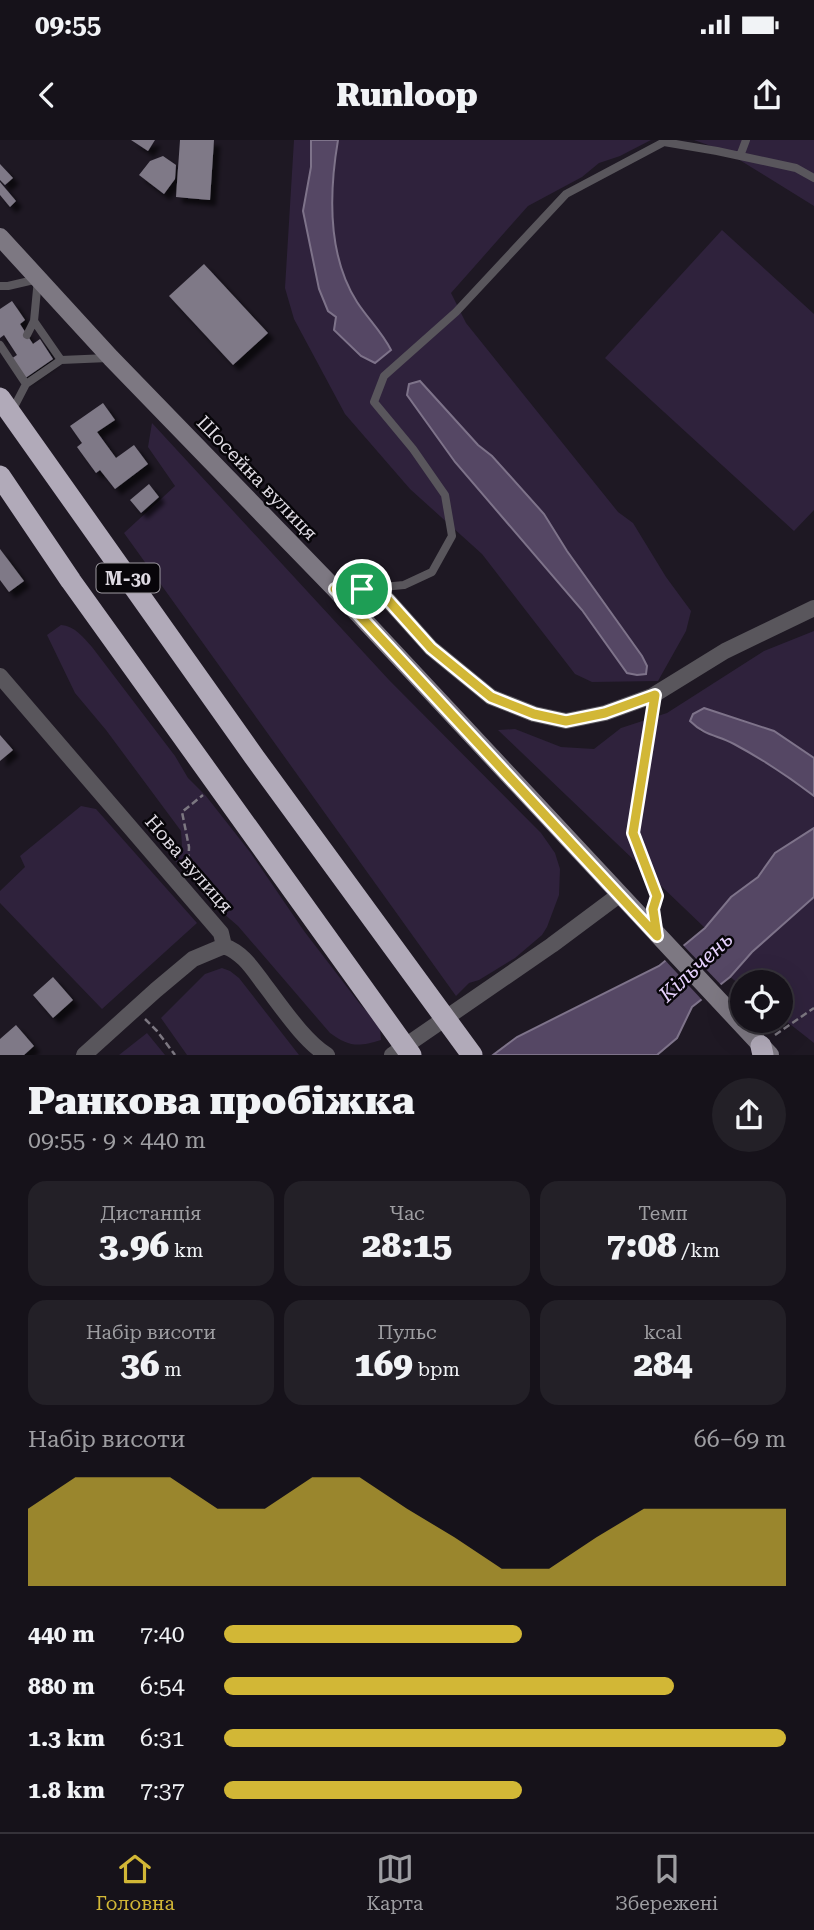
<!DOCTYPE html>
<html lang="uk">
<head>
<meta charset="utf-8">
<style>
  body { margin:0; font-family:"Roboto Serif",serif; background:#232027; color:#f1f3f6; height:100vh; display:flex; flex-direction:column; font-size:26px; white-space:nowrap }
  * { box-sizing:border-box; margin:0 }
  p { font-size:23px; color:#9e9ea2 }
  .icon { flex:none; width:38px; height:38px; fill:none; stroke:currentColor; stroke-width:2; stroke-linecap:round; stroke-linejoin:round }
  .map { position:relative; height:915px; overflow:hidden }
  .panel { display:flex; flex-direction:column; background:#16121a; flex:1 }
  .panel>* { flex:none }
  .buttons { position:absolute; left:730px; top:830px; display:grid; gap:14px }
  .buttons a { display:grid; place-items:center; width:63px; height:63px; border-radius:50%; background:#16121a; box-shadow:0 7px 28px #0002,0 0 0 2px #353239; font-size:35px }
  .pin { position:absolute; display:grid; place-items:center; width:60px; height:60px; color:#fff; margin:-30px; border:4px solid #fff; border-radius:50%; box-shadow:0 2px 7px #0007 }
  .round { display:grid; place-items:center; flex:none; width:74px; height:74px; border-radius:37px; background:#232027 }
  .headline { display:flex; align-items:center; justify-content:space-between; height:119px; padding:0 28px }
  h1 { font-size:38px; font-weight:800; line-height:52px }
  .metrics { display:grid; grid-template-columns:repeat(3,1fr); gap:10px; height:119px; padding:7px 28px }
  .metrics div { display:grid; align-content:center; border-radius:18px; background:#232027; text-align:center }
  .metrics b { font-size:35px; font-weight:800 }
  .metrics small { font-size:19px; font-weight:400 }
  .metrics p { font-size:19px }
  .chart { height:196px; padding:14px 28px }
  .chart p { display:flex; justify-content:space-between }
  .chart svg { width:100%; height:126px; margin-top:7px; fill:#d2b736; opacity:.7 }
  ul { padding:0 28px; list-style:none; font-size:23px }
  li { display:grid; grid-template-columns:112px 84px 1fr; align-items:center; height:52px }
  li i { height:18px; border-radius:9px; background:#d2b736 }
  .status { display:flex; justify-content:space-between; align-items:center; height:49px; padding:0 35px; background:#16121a; direction:ltr }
  .status svg { height:19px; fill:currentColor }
  header { display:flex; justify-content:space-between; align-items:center; height:91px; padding:0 28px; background:#16121a; font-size:32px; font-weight:800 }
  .menu { display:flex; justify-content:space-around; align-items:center; height:98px; border-top:2px solid #353239; background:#16121a; font-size:19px; color:#9e9ea2 }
  .menu a { display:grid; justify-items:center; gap:4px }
  .menu .on { color:#d2b736 }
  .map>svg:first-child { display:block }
</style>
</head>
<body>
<div class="status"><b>09:55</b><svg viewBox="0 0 49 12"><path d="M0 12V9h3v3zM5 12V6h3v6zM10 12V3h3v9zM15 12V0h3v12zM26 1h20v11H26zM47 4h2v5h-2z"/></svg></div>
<header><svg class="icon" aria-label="back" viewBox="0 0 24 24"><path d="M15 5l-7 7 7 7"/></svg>Runloop<svg class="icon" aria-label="share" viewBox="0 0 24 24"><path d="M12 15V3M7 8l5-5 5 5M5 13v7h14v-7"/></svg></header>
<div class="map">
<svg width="814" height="915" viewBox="0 0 814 915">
  <defs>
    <filter id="shadow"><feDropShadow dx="6" dy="6" stdDeviation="2" flood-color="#0009"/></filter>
  </defs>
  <rect width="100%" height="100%" fill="#1e1823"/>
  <path fill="#2f223c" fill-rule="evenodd" d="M294,0H311V27L303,71L319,149L361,216L375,223L369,179L356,160L342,131L338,118L334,96L332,55L338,0H651L620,16L599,23L582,37L528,66L451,153L466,183L618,372L633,383L666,437L691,471L686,491L658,541L592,542L575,534L482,414L410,349L345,274L294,179L285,148ZM420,241L478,305L492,316L544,374L567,411L647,526L627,533L582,470L439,299L407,255Z
    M694,0H814V66L725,11Z
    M722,90L814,174V370L794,391L605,218Z
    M152,283L389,540L541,693L555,713L560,729L559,755L547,787L542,795L515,818L479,840L469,843L456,856L124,393L175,346L148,307Z
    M61,485C75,486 83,497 92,507L175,616L188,638L206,656L250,712L304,791L360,864L376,881L380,888L381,900C358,907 349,907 330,893L238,786L208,760L173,718L176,711L182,706L181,691L106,590L75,553L47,495Z
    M814,491V618L774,591L705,568L700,591L732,603L794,640L814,656V688L775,713L758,736L731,757L705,788L498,590L515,589L561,607L594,609L621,588L667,573L764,511Z
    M81,666L96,669L197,783L102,869L0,763V751L25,727L20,716Z
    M814,757V903L781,877L780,842H742V846L730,837L752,812Z
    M222,828L230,831L239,838L299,915H187L161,878L205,834Z
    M147,893L165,915H119Z"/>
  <path fill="#554764" stroke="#7e738a" stroke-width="2" d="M311,0H338C329,53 327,115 357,162C368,179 382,192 391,210L375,223L361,216L334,190L336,177L328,171L319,149L303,71L311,27Z
    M420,241L478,305L492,316L544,374L567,411L642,516L647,526L646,534L637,535L627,533L582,470L455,322L407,255L409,244Z
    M704,568L774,591L814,618V656C789,637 762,619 734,604C717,595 705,596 690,581L693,574Z
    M814,688V757L752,812L730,837L692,867L677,898L657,915H493L517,897L659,826L705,788L731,757L758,737L775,713Z"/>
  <path fill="#1e1823" d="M681,803L723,847L704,862L663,818Z"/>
  <path fill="#7f7987" filter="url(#shadow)" d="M131,0H155L148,11Z
    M180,0H214L210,60L176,57Z
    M163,16L176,25L175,39L164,54L139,35L150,21Z
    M0,24L13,38L5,45L0,40Z
    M0,42L16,61L10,67L0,55Z
    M204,124L268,193L233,225L169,156Z
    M12,161L25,180L20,184L33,204L40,199L53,219L24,239L11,219L17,215L4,195L0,198V169Z
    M103,263L115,280L97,292L116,318L134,305L148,324L115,349L100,330L96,333L77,307L82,303L70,286Z
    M149,344L159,357L141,373L130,360Z
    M0,409L24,441L9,452L0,440Z
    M0,595L13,610L0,621Z
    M53,837L73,860L53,878L33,855Z
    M16,885L34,906L24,915H0V899Z"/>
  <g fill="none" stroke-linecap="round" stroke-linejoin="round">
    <path stroke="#7c7781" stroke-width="2.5" stroke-dasharray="7 3.5" stroke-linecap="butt" d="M651,575L633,693L657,756L654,765
      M188,732L189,707L182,672L203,655
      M145,879L157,891L175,915
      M775,895L814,868"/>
    <path stroke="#59565c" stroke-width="8" d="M740,16L746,0
      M0,146H8L38,139L34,181L27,195
      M34,181L61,220
      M0,205L26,244
      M12,271L26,244L61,220L108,218
      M372,448L404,445L432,432L452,396L445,355L413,309L374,262L384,236L456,172L566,54L664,2L717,11L796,28L814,38"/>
    <path stroke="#59565c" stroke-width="16" d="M335,449L374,451L388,460L431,508L491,557L534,574L566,581L605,573L652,556L725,511L814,468
      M0,536L221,793L224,806L193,819L156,850L84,915
      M224,806C243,813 252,828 264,844C281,866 304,901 327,915
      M392,915L552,805L619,755"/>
    <path stroke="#7d7882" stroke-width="18" d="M0,97L111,218L335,449L770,915"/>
    <path stroke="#b1aab9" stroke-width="21" d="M0,258L255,618L472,915
      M0,336L71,441L411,915
      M761,906L763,915"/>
  </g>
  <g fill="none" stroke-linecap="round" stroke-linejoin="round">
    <g stroke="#fff" stroke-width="14">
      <path id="route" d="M335,449L374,451L388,460L431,508L491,557L534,574L566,581L605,573L655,555L633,693L657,756L653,769L657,796Z"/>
    </g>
    <use href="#route" stroke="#d2b736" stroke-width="9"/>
  </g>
  <g text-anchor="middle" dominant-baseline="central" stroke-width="5" stroke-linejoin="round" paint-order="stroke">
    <rect fill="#070509" stroke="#9e9aa1" stroke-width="2" x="96.5" y="423.5" width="63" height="29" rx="5"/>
    <g font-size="18" font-weight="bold" fill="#dedae2">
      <text x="128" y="438">М-30</text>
    </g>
    <g font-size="19" fill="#dedae2" stroke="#070509">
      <text transform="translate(257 338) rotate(46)">Шосейна вулиця</text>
      <text transform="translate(189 724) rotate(49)">Нова вулиця</text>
    </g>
    <g font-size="21" font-style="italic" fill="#e6d1fd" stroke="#070509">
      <text transform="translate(696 827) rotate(-43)">Кільчень</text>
    </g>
  </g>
</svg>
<div class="buttons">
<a><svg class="icon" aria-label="locate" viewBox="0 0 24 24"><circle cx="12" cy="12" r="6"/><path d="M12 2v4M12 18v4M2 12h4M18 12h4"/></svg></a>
</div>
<div class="pin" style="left:362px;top:449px;background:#1e9e55"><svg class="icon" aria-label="arrive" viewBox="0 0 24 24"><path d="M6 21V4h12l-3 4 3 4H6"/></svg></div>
</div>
<section class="panel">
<div class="headline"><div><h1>Ранкова пробіжка</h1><p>09:55 · 9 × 440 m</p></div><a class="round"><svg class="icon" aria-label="share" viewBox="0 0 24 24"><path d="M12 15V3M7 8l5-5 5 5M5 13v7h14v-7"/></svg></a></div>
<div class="metrics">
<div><p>Дистанція</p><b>3.96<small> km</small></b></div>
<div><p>Час</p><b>28:15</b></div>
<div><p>Темп</p><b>7:08<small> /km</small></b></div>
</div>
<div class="metrics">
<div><p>Набір висоти</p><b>36<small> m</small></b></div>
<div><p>Пульс</p><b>169<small> bpm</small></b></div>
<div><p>kcal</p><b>284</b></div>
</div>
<div class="chart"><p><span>Набір висоти</span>66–69 m</p>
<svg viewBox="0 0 160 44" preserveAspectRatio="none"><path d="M0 44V17L10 6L20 6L30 6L40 17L50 17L60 6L70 6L80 17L90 27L100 38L110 38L120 27L130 17L140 17L150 17L160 17V44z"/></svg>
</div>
<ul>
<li><b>440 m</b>7:40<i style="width:53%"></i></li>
<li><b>880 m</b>6:54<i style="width:80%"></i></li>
<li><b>1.3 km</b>6:31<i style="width:100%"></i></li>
<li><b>1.8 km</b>7:37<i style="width:53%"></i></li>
</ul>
</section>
<nav class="menu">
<a class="on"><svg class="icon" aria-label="home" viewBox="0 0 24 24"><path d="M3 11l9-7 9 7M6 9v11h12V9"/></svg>Головна</a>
<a><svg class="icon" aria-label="map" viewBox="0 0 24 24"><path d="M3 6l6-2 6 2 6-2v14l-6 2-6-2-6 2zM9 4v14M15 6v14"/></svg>Карта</a>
<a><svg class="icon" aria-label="saved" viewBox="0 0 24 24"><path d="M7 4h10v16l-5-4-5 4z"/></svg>Збережені</a>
</nav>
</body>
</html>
